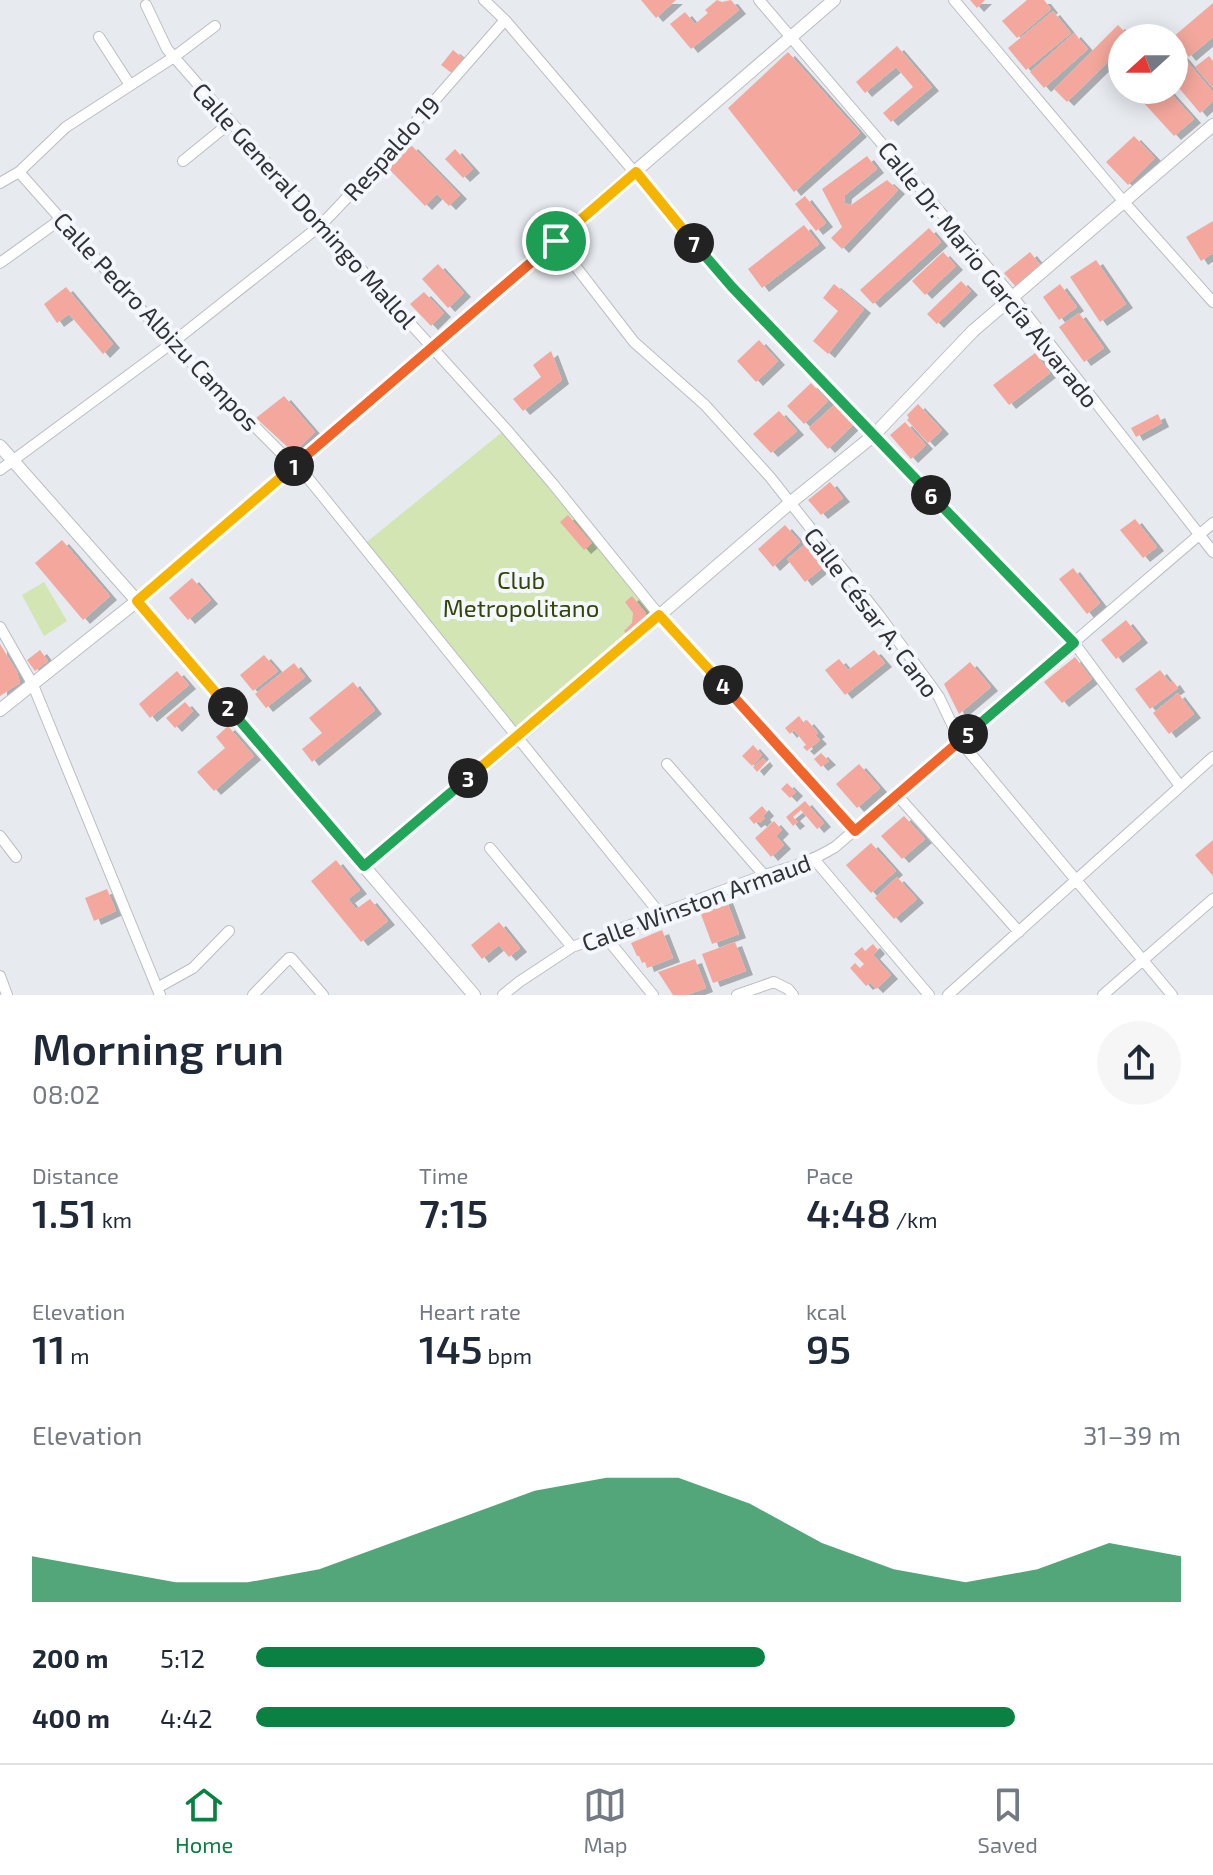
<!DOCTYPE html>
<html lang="en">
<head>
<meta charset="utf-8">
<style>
  body { margin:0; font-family:"Exo 2",sans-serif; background:#f6f6f7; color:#1f2937; height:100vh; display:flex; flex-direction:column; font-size:30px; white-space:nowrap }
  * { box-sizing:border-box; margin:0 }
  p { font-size:26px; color:#747a83 }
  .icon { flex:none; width:44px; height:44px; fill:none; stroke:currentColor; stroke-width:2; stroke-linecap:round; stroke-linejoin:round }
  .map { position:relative; height:995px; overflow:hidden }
  .sheet { display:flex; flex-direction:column; background:#fff; flex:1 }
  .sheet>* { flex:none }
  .needle { width:52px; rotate:249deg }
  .fabs { position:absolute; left:1108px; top:24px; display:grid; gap:16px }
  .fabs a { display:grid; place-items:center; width:80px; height:80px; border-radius:50%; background:#fff; box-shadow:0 4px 20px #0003; font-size:40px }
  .pin { position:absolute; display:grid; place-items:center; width:68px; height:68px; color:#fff; margin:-34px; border:4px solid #fff; border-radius:50%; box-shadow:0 2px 8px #0007 }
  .km { position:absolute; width:40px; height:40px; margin:-20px; border-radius:50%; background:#222; color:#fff; font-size:22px; line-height:40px; text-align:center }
  .round { display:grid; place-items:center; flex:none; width:84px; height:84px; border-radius:42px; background:#f6f6f7 }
  .summary { display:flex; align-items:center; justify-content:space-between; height:136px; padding:0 32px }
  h1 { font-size:44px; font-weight:600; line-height:60px }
  .stats { display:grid; grid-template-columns:repeat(3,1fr); gap:12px; height:136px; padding:8px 32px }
  .stats div { display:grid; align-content:center }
  .stats b { font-size:40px; font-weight:600 }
  .stats small { font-size:22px; font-weight:400 }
  .stats p { font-size:22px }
  .chart { height:224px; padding:16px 32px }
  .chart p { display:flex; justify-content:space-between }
  .chart svg { width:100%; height:144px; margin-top:8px; fill:#0b8043; opacity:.7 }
  ul { padding:0 32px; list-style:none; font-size:26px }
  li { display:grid; grid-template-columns:128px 96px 1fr; align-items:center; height:60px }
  li i { height:20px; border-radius:10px; background:#0b8043 }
  .dock { display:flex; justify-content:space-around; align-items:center; height:112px; border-top:2px solid #e0e1e3; background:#fff; font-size:22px; color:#747a83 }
  .dock a { display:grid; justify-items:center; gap:4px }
  .dock .on { color:#0b8043 }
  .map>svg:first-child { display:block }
</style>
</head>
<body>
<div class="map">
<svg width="1213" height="995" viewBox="0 0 1213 995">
  <defs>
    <filter id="shadow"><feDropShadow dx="7" dy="4" stdDeviation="0" flood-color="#0004"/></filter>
  </defs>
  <rect width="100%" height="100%" fill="#e7eaef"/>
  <path fill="#d2e5b3" d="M506,429L659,615L517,738L363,545Z
    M44,582L67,621L44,636L22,595Z"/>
  <path fill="#f4a89d" filter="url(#shadow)" d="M641,0H676L656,18Z
    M717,0L722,2L731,0L739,10L691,49L670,24L685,12L695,24L708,13L705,10Z
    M970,0H985L977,8Z
    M1027,0H1044L1051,9L1017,38L1002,21Z
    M1213,3V37L1189,57L1173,37Z
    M1053,11L1071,33L1026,70L1008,48Z
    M1118,25L1131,38H1122V48L1067,102L1054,89Z
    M1074,33L1088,49L1044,88L1030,72Z
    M897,46L932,87L891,122L883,113L913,87L896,67L865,93L856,82Z
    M1174,46L1213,92V101L1200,113L1174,82Z
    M453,50L464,59L453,74L441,65Z
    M788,52L860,133L794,192L728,108Z
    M1209,56L1213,61V88L1195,67Z
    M1132,90H1168L1194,119L1174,136Z
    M1134,136L1155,158L1128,185L1106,162Z
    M411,145L460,195L449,206L437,194L425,206L388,168Z
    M455,149L473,169L463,178L445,159Z
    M867,156L877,169L845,195L844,203L851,205L887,180L898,190L842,249L831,238L842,227L822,189Z
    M805,196L826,223L816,231L795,204Z
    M1213,221V253L1201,261L1186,237Z
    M804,225L819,244L762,288L748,269Z
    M929,228L941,242L873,304L860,290Z
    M943,252L956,266L925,295L912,281Z
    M1030,252L1041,266L1016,287L1004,273Z
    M1096,260L1126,304L1100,322L1070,277Z
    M438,264L464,293L448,308L422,279Z
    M961,281L971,291L937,324L927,314Z
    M834,284L864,309L828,354L813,341L838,311L823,298Z
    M1060,284L1077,307L1059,320L1043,297Z
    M66,287L113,344L103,354L69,314L57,323L44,304Z
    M424,292L444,313L431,326L410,304Z
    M1079,313L1104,348L1084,362L1059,327Z
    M759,340L778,361L756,382L737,361Z
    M551,351L562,380L523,411L513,399L541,377L533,365Z
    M1035,353L1050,373L1009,405L993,385Z
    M811,383L828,401L804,424L787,406Z
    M284,396L315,432L294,453L256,418Z
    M918,404L942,430L928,443L907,420L909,418L907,415Z
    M834,405L853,425L828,449L809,428Z
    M779,411L797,431L771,453L753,434Z
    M1158,414L1162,423L1136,437L1131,428Z
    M905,422L926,445L911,459L890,435Z
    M830,482L843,498L821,515L808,500Z
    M568,515L592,543L584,550L560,522Z
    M1135,519L1157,547L1143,558L1120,530Z
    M785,525L800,542L773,567L758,549Z
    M813,538L831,561L805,582L787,559Z
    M62,540L110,596L83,620L35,563Z
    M1073,568L1100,603L1087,614L1059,579Z
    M192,578L211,600L188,620L169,598Z
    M632,596L646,613V620L628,636L624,631L632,623L633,613L625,602Z
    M1126,620L1141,639L1116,659L1101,640Z
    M0,644L17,672L20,683L0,696Z
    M40,650L48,661L35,671L27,660Z
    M874,650L885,663L845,695L825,670L839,659L848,670Z
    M264,655L278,671L253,691L240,675Z
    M1075,657L1092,679L1062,703L1044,682Z
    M970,662L991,687L959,714L944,684Z
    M294,663L305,677L266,708L255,694Z
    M1160,670L1170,683L1173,681L1178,688L1150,709L1135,689Z
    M177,671L189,685L150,718L139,704Z
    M353,682L375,710L312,762L302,749L322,733L309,718Z
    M1178,693L1194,714L1169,734L1153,713Z
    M185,702L193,711L175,728L166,718Z
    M799,716L804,723L807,720L818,733L815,735L820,740L807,751L803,747L806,745L794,730L790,734L785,728Z
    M228,726L254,756L214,791L197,772L225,748L216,737Z
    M753,745L762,755L752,766L742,756Z
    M821,753L829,761L821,767L814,759Z
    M763,758L766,762L757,772L753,767Z
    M859,764L880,788L857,808L836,784Z
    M787,783L796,792L790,798L781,789Z
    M805,801L824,823L817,829L801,810L793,817L798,822L793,826L786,817Z
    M762,806L767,812L763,816L765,818L760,823L758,821L754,824L749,818Z
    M904,816L925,839L902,859L881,836Z
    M774,821L782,830L776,836L784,845L771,857L755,838Z
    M1213,840V876L1195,855Z
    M871,843L896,871L871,893L846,865Z
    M336,860L360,890L348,899L356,909L370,899L388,921L361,942L311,881Z
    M897,877L917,899L894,919L875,898Z
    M107,889L116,911L94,921L85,898Z
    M726,899L739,934L712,944L699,909Z
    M499,922L520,948L509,957L499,945L482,959L471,945Z
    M662,930L673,958L647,968L645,962L642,963L639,956H637L631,943Z
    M735,942L746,971L713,983L702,954Z
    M873,944L878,950L873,955L891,975L876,989L870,983L866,986L850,968L855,963L860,968L864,964L854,954L862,947L865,951Z
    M695,959L706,988L687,995H673L658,972Z"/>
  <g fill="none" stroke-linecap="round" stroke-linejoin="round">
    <g stroke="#babdc2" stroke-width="12">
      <path id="minor" d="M484,0L505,20L732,287L873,436L1072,640L1180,786
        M759,0L1013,297L1213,552
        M954,0L1124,202L1213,302
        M146,5L167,49L321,225L506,429L553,484L659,615L855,831
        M99,37L130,85
        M183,161L231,122
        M19,172L162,333L294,466L308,478L661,915
        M0,183L19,172L66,127L174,57L215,26
        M556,241L634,342L705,405L770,477L879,615L929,683L939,697L960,741L1172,995
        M0,263L61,219
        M0,470L172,343L321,225L379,164L505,20
        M0,627L33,685L160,995
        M667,764L764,875
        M897,795L1019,932
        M0,836L16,857
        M490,848L572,947
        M814,859L929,995
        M604,935L653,995
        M0,976L7,995
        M157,988L193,968L229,931
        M253,995L289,958H291L323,995
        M503,995L519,982L572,947L764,875C790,868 812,861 835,847L1213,523
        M737,995L774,982L788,989L793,995
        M948,995L1213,757
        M1103,995L1213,899"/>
    </g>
    <g stroke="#babdc2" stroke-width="14">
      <path id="tertiary" d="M0,446L137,601L474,995
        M0,710L137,601L834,0
        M364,866L517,738L790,503L873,436L973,331L1213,125"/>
    </g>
    <use href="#minor" stroke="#fff" stroke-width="10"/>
    <use href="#tertiary" stroke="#fff" stroke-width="12"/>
  </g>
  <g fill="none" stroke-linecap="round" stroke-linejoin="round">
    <g stroke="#fff" stroke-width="16">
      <path id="split-1" d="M294,466L556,241"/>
    </g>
    <g stroke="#fff" stroke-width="16">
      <path id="split-2" d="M228,707L137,601L294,466"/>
    </g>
    <g stroke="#fff" stroke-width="16">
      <path id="split-3" d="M228,707L364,866L468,778"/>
    </g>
    <g stroke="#fff" stroke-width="16">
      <path id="split-4" d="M468,778L659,615L723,685"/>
    </g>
    <g stroke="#fff" stroke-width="16">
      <path id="split-5" d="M723,685L855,831L968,734"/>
    </g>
    <g stroke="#fff" stroke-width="16">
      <path id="split-6" d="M931,495L1074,643L968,734"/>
    </g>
    <g stroke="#fff" stroke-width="16">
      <path id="split-7" d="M694,243L732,287L931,495"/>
    </g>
    <g stroke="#fff" stroke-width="16">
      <path id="split-8" d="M556,241L636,172L694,243"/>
    </g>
    <use href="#split-1" stroke="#f0652b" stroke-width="10"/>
    <use href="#split-2" stroke="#f5b400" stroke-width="10"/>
    <use href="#split-3" stroke="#22a559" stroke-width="10"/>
    <use href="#split-4" stroke="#f5b400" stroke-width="10"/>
    <use href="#split-5" stroke="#f0652b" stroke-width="10"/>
    <use href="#split-6" stroke="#22a559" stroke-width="10"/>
    <use href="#split-7" stroke="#22a559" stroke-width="10"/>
    <use href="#split-8" stroke="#f5b400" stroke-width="10"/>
  </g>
  <g text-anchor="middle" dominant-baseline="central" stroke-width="8" stroke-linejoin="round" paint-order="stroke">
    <g font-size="24" fill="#313234" stroke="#f4f7fd">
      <text transform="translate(391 148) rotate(-48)">Respaldo 19</text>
      <text transform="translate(305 205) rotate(48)">Calle General Domingo Mallol</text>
      <text transform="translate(989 274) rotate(51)">Calle Dr. Mario García Alvarado</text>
      <text transform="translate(157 321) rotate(47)">Calle Pedro Albizu Campos</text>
      <text transform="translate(872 612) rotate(53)">Calle César A. Cano</text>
      <text transform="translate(696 902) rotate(-20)">Calle Winston Armaud</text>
    </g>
    <g font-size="24" fill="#344607" stroke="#f4f7fd">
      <text x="521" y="579">Club<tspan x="521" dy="28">Metropolitano</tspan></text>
    </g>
  </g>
</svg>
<div class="fabs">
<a><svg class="needle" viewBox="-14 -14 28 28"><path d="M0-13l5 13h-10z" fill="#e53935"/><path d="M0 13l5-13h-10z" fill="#747a83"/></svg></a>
</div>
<div class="pin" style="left:556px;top:241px;background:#1e9e55"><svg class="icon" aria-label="arrive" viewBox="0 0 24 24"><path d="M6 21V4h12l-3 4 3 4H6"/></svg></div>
<b class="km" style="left:294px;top:466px">1</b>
<b class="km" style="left:228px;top:707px">2</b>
<b class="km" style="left:468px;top:778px">3</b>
<b class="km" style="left:723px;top:685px">4</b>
<b class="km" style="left:968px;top:734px">5</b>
<b class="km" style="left:931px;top:495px">6</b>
<b class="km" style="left:694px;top:243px">7</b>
</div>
<section class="sheet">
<div class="summary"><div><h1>Morning run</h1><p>08:02</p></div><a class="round"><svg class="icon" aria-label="share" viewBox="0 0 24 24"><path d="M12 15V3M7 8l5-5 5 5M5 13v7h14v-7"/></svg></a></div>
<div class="stats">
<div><p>Distance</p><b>1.51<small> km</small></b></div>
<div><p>Time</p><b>7:15</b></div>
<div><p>Pace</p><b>4:48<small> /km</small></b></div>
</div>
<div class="stats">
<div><p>Elevation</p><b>11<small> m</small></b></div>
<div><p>Heart rate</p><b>145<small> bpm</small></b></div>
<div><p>kcal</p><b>95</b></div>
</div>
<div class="chart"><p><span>Elevation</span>31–39 m</p>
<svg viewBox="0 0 160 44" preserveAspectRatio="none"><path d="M0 44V30L10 34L20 38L30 38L40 34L50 26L60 18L70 10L80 6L90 6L100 14L110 26L120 34L130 38L140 34L150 26L160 30V44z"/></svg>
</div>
<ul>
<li><b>200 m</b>5:12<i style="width:55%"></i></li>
<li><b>400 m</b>4:42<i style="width:82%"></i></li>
</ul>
</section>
<nav class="dock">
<a class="on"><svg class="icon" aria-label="home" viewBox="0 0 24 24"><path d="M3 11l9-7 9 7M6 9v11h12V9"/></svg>Home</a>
<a><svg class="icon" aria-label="map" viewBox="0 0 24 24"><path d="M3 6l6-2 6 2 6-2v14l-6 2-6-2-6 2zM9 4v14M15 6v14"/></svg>Map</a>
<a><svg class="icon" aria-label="saved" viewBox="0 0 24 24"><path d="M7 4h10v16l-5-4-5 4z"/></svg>Saved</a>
</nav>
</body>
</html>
